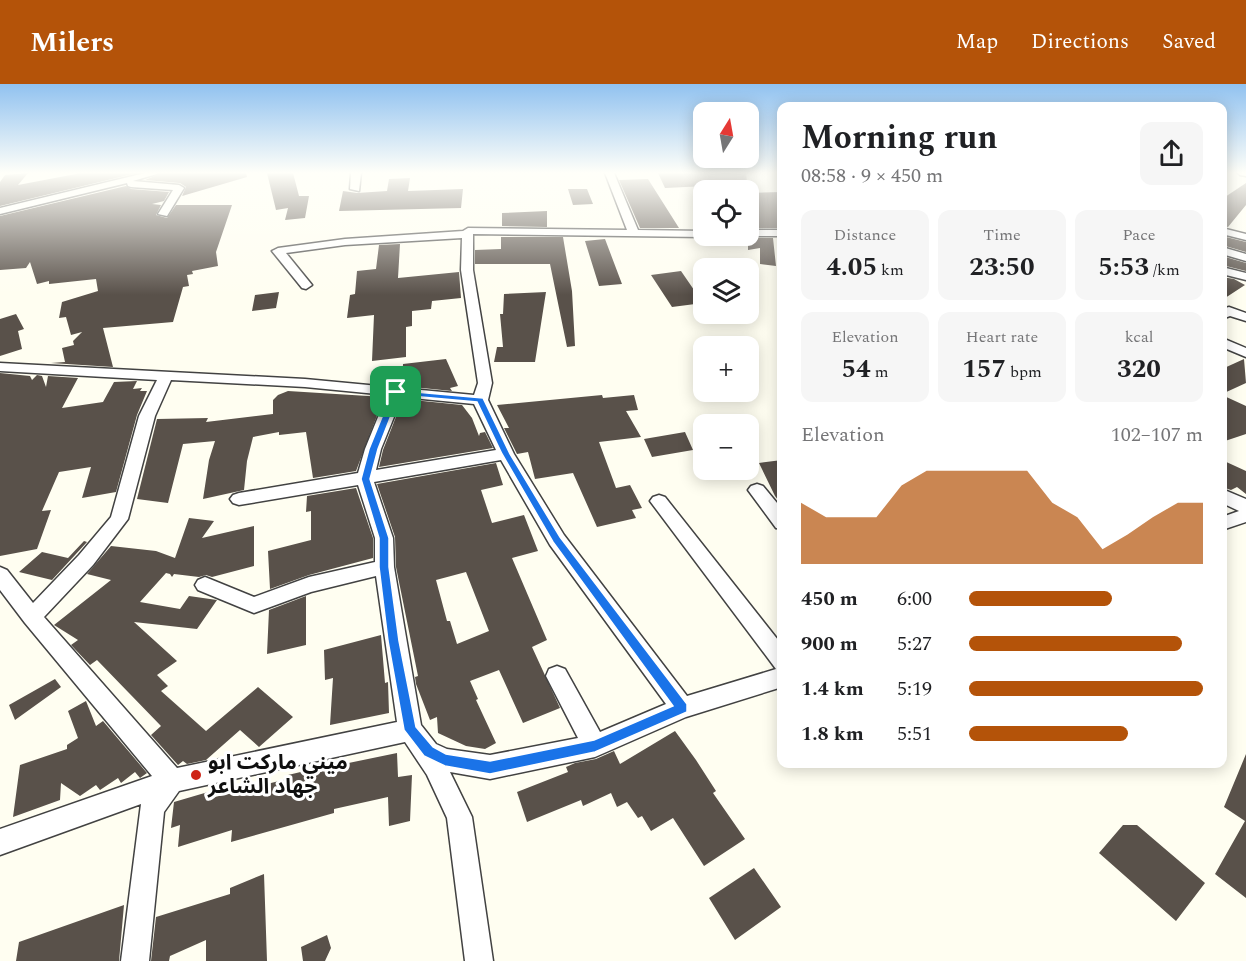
<!DOCTYPE html>
<html lang="en">
<head>
<meta charset="utf-8">
<style>
  body { margin:0; font-family:Spectral,"Noto Sans Arabic",serif; background:#f6f6f6; color:#202124; height:100vh; display:flex; flex-direction:column; font-size:22px; white-space:nowrap }
  * { box-sizing:border-box; margin:0 }
  p { font-size:20px; color:#757577 }
  .icon { flex:none; width:33px; height:33px; fill:none; stroke:currentColor; stroke-width:2; stroke-linecap:round; stroke-linejoin:round }
  .map { position:relative; flex:1; overflow:hidden }
  .panel { position:absolute; left:777px; top:18px; width:450px; height:666px; display:flex; flex-direction:column; background:#fff; border-radius:12px; box-shadow:0 3px 15px #0003 }
  .panel>* { flex:none }
  .needle { width:39px; rotate:11deg }
  .tools { position:absolute; left:693px; top:18px; display:grid; gap:12px }
  .tools a { display:grid; place-items:center; width:66px; height:66px; border-radius:12px; background:#fff; box-shadow:0 3px 15px #0003; font-size:30px }
  .pin { position:absolute; display:grid; place-items:center; width:51px; height:51px; color:#fff; margin:-26px; border-radius:12px; box-shadow:0 3px 9px #0006 }
  .round { display:grid; place-items:center; flex:none; width:63px; height:63px; border-radius:12px; background:#f6f6f6 }
  .head { display:flex; align-items:center; justify-content:space-between; height:102px; padding:0 24px }
  h1 { font-size:33px; font-weight:700; line-height:45px }
  .stats { display:grid; grid-template-columns:repeat(3,1fr); gap:9px; height:102px; padding:6px 24px }
  .stats div { display:grid; align-content:center; border-radius:12px; background:#f6f6f6; text-align:center }
  .stats b { font-size:26px; font-weight:700 }
  .stats small { font-size:16px; font-weight:400 }
  .stats p { font-size:16px }
  .chart { height:168px; padding:12px 24px }
  .chart p { display:flex; justify-content:space-between }
  .chart svg { width:100%; height:108px; margin-top:6px; fill:#b45309; opacity:.7 }
  ul { padding:0 24px; list-style:none; font-size:20px }
  li { display:grid; grid-template-columns:96px 72px 1fr; align-items:center; height:45px }
  li i { height:15px; border-radius:8px; background:#b45309 }
  header { display:flex; align-items:center; gap:36px; box-sizing:border-box; height:84px; padding:0 30px; background:#b45309; color:#fff }
  header strong { font-size:28px }
  nav { display:flex; gap:33px; margin-inline-start:auto; font-size:21px }
  .map>svg:first-child { display:block }
</style>
</head>
<body>
<header>
<strong>Milers</strong>
<nav><a>Map</a><a>Directions</a><a>Saved</a></nav>
</header>
<div class="map">
<svg width="1246" height="877" viewBox="0 0 1246 877">
  <rect width="100%" height="100%" fill="#fffef1"/>
  <path fill="#59514a" fill-rule="evenodd" d="M28,89L18,101L81,89H137L0,122V98L5,91Z
    M162,89H246L247,93L182,112L186,103L180,99L145,96Z
    M267,89H293L299,112H309L305,134L285,136L288,124L276,126Z
    M658,89H746L747,100L665,104Z
    M410,94L408,107L463,105L461,124L339,127L343,107L357,109L387,107L389,95Z
    M648,95L679,144H640L619,96Z
    M1246,99V121L1228,143L1222,142V115Z
    M126,102L131,105L169,108L164,117L152,120L161,121L156,131L167,134L176,121H232L216,168L218,182L192,187L193,190L187,191L189,202L183,203L173,238L103,244L113,283L51,279L65,278L62,264L74,261L73,257L82,248L71,251L66,233L59,234L62,218L98,207L96,195L49,200V197L37,200L30,178L26,184L0,186V132Z
    M568,105H587L593,120L573,121Z
    M782,108V144H748V109Z
    M547,127V143L502,142V129Z
    M1222,152L1246,158V168L1222,161Z
    M501,153H563L572,207L575,262L567,263L550,180H475V166L501,165Z
    M748,154H773L776,182L760,180V164L748,166Z
    M605,155L622,200L599,202L585,157Z
    M400,160L398,194L459,188L461,214L432,217L431,225L412,227V242L406,243V273L372,277L374,231L347,234L350,211L355,210L357,187L376,185L379,161Z
    M1222,172L1246,179V187L1222,181Z
    M681,187L703,219L672,223L651,191Z
    M1222,193L1234,195L1245,201L1222,216Z
    M279,208L276,224L252,227L255,211Z
    M546,208L535,278H494L497,263H503L500,230H503L504,210Z
    M16,230L24,245L18,247L22,265L0,272V235Z
    M446,275L458,302L450,304L452,307L402,302L403,280Z
    M1244,275L1246,299L1222,310V285Z
    M0,289L30,292L32,296L37,291L42,292L46,303L48,292L78,294L62,324L103,318L114,298L137,297L133,305L142,304L140,307H147L137,331L116,408L82,414L91,383L59,388L42,427L51,426L37,465L0,472Z
    M288,307L384,313L356,387L313,394L306,348L279,351V348L253,353L247,377L244,406L203,415L209,376L215,357L183,360L168,419L137,415L157,335L208,334L206,338L273,330V316L278,311Z
    M602,311L603,314L634,311L638,326L626,327L641,353L599,358L616,404L630,401L642,424L632,426L636,434L597,443L573,389L535,395L528,368L517,370L504,344H509L497,321Z
    M1222,311L1246,322V350L1222,358Z
    M403,315L462,321L472,334L479,352L480,349L485,348L493,364L379,383L383,366Z
    M685,348L693,366L652,373L644,355Z
    M782,376V421L775,412L759,379Z
    M1222,376L1246,387V410L1237,403L1231,406L1222,403Z
    M496,379L503,401L481,406L492,439L524,431L538,467L512,474L547,556L532,563L560,624L523,639L499,586L470,597L478,615L476,616L496,659L485,665L466,662L438,649L437,633L430,636L416,600L415,593L418,592L396,483L395,453L377,400ZM466,488L489,547L457,560L450,537H447L436,496Z
    M356,404L373,454V474L309,491L270,505L268,467L311,456V427L306,428L307,412Z
    M189,434L214,437L202,454L254,442V482L212,493L206,491L199,493L174,490L172,493L170,490L166,489L140,518L180,525L189,512L217,516L197,545L134,538L177,577L157,591L168,602L161,607L206,647L258,603L293,633L259,663L240,646L206,676L187,680L183,677L178,681L151,651L161,642L97,576L90,581L71,561L78,556L54,541L111,496L87,490L111,462L156,467L175,474Z
    M84,457L87,458L52,496L19,488L42,468L68,474Z
    M306,512V561L267,570L269,526Z
    M381,551L385,599L388,598L389,629L330,641L333,594L325,596L324,566Z
    M55,595L61,603L15,636L9,621Z
    M86,617L96,642L103,637L147,689L140,694L135,688L121,699L118,694L100,706L96,701L80,712L61,699L60,716L13,733L20,681L67,665V661L78,654L68,627Z
    M675,647L696,676L716,707L713,709L745,755L704,782L673,734L651,747L642,732L638,734L627,718L617,723L611,709L583,722L581,716L527,738L517,708L568,688L566,683L575,679L596,675L614,667L620,680Z
    M397,669L398,693L412,691L410,737L389,742L388,713L334,725V729L231,758L232,746L178,763L180,741L171,744L174,718L208,708L207,715L287,695L288,691L334,680V682Z
    M1246,670V814L1215,790L1245,737L1224,723Z
    M1123,741H1137L1205,799L1176,837L1099,769Z
    M754,784L781,823L735,856L709,814Z
    M264,790L267,877H206V856L170,872L169,877H151L156,833L230,810V804Z
    M124,821L119,877H16L19,858Z
    M327,851L331,864L325,877H303L301,863Z"/>
  <g fill="none" stroke-linecap="round" stroke-linejoin="round">
    <g stroke="#424242" stroke-width="3">
      <path id="minor" d="M145,89H160L133,97L179,101L184,104L167,132L158,130L173,106L131,103L128,102L127,99L0,130V124Z
        M351,89H361L359,107L350,105Z
        M605,89H614L638,146L704,147V152H708L704,153L473,150V186L492,299L488,316L514,370L564,451L687,612L776,585L650,417L653,413L659,411L665,413L782,561V603L686,633L595,673L490,695L450,688L472,733L493,877H465L447,734L427,691L405,658L179,707L164,728L149,877H121L141,720L0,771V745L152,692L25,539L0,506V483L7,486L33,519L79,471L111,433L139,332L157,296L0,287V279L305,295L474,311L478,299L461,186L462,154L345,161L286,169L312,201L306,205L302,204L272,167L278,164L345,155L463,147L468,144L627,146ZM171,296L305,303L387,311L365,365L358,389L239,409L233,411L230,415L233,419L239,421L358,401L375,454V478L309,493L254,513L205,493L198,496L195,501L198,506L254,529L311,508L376,492L397,638L177,684L44,533L93,481L128,435L155,332ZM402,313L474,320L496,366L376,386L381,365ZM501,376L550,461L666,620L600,648L565,585L557,582L549,585L546,592L578,654L490,671L447,665L436,660L421,641L394,483L393,454L374,398Z
        M1238,89H1246V92L1240,91Z
        M1222,144L1246,150V156L1222,150Z
        M748,146H782V152H745H748Z
        M1222,163L1246,170V177L1222,170Z
        M1222,183L1246,189V196L1222,190Z
        M1229,223L1246,229V237L1230,232L1222,235V225Z
        M1222,254L1246,264V273L1222,263Z
        M757,400L763,402L782,425V445L776,444L748,406L751,402Z
        M1222,405L1246,415V438L1222,446V433L1239,427L1222,419Z"/>
    </g>
    <use href="#minor" fill="#fff" fill-rule="evenodd"/>
  </g>
  <linearGradient id="sky" x2="0" y2="1"><stop stop-color="#91c2f0"/><stop offset="0.42" stop-color="#fffff9"/><stop offset="1" stop-color="#fffff9" stop-opacity="0"/></linearGradient>
  <rect width="1246" height="211" fill="url(#sky)"/>
  <path fill="#1a73e8" stroke="#fff" stroke-width="1.5" fill-rule="evenodd" d="M393,306L483,314L510,370L560,453L687,620V628L595,668L490,690L445,682L424,672L404,646L388,557L379,483V454L361,395L369,365ZM399,311L477,318L502,370L553,458L673,622L594,656L490,677L446,670L433,663L416,643L399,557L389,483V454L370,395L378,365Z"/>
  <circle fill="#ce2517" stroke="#fff" stroke-width="2" cx="196" cy="691" r="6"/>
  <g text-anchor="middle" dominant-baseline="central" stroke-width="6" stroke-linejoin="round" paint-order="stroke">
    <g font-size="21" font-weight="bold" fill="#0f0f0f" stroke="#fff" text-anchor="start">
      <text x="208" y="679">ميني ماركت ابو<tspan x="208" dy="24">جهاد الشاعر</tspan></text>
    </g>
  </g>
</svg>
<div class="tools">
<a><svg class="needle" viewBox="-14 -14 28 28"><path d="M0-13l5 13h-10z" fill="#e53935"/><path d="M0 13l5-13h-10z" fill="#757577"/></svg></a>
<a><svg class="icon" aria-label="locate" viewBox="0 0 24 24"><circle cx="12" cy="12" r="6"/><path d="M12 2v4M12 18v4M2 12h4M18 12h4"/></svg></a>
<a><svg class="icon" aria-label="layers" viewBox="0 0 24 24"><path d="M12 4l9 5-9 5-9-5zM3 14l9 5 9-5"/></svg></a>
<a>+</a>
<a>−</a>
</div>
<div class="pin" style="left:396px;top:308px;background:#1e9e55"><svg class="icon" aria-label="arrive" viewBox="0 0 24 24"><path d="M6 21V4h12l-3 4 3 4H6"/></svg></div>
<section class="panel">
<div class="head"><div><h1>Morning run</h1><p>08:58 · 9 × 450 m</p></div><a class="round"><svg class="icon" aria-label="share" viewBox="0 0 24 24"><path d="M12 15V3M7 8l5-5 5 5M5 13v7h14v-7"/></svg></a></div>
<div class="stats">
<div><p>Distance</p><b>4.05<small> km</small></b></div>
<div><p>Time</p><b>23:50</b></div>
<div><p>Pace</p><b>5:53<small> /km</small></b></div>
</div>
<div class="stats">
<div><p>Elevation</p><b>54<small> m</small></b></div>
<div><p>Heart rate</p><b>157<small> bpm</small></b></div>
<div><p>kcal</p><b>320</b></div>
</div>
<div class="chart"><p><span>Elevation</span>102–107 m</p>
<svg viewBox="0 0 160 44" preserveAspectRatio="none"><path d="M0 44V19L10 25L20 25L30 25L40 12L50 6L60 6L70 6L80 6L90 6L100 19L110 25L120 38L130 32L140 25L150 19L160 19V44z"/></svg>
</div>
<ul>
<li><b>450 m</b>6:00<i style="width:61%"></i></li>
<li><b>900 m</b>5:27<i style="width:91%"></i></li>
<li><b>1.4 km</b>5:19<i style="width:100%"></i></li>
<li><b>1.8 km</b>5:51<i style="width:68%"></i></li>
</ul>
</section>
</div>
</body>
</html>
